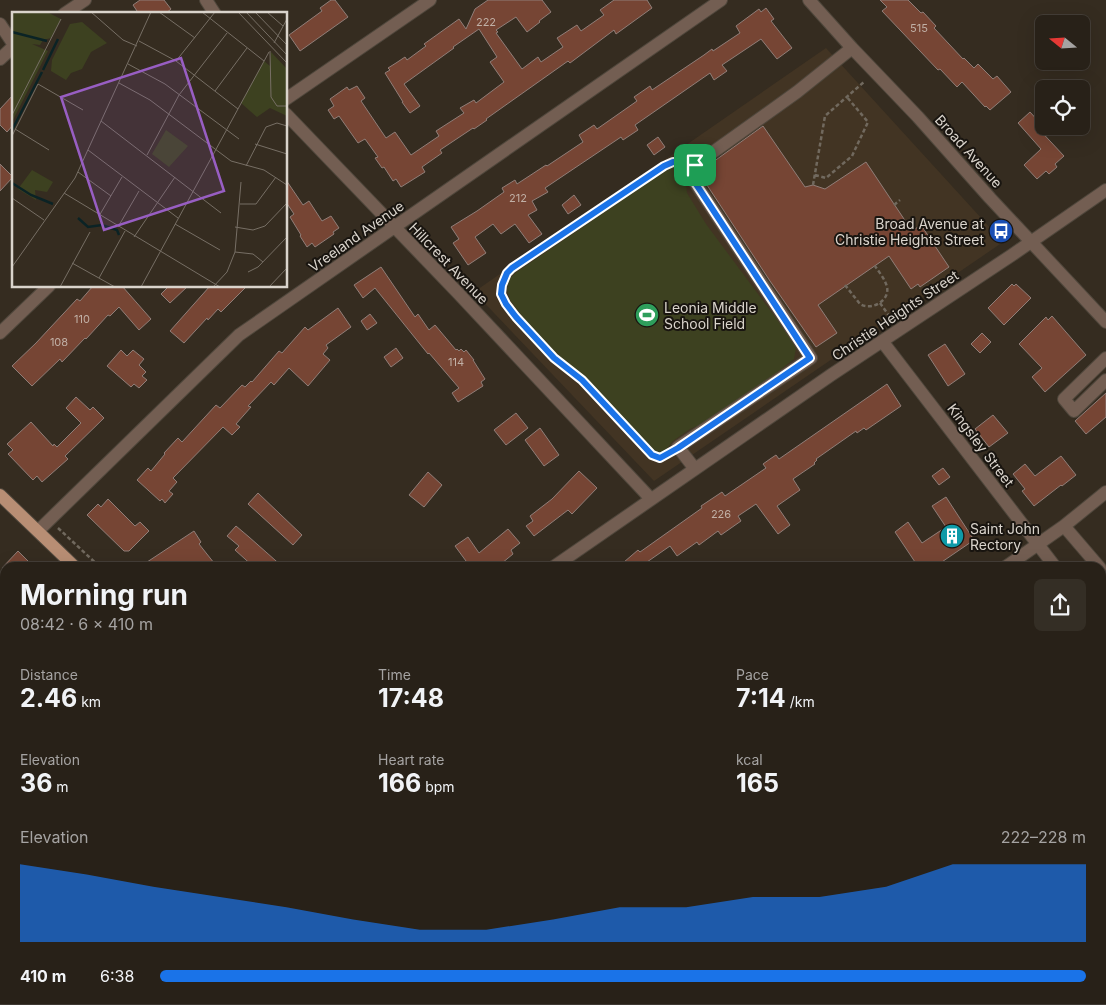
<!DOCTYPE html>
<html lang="en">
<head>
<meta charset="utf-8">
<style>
  body { margin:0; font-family:Inter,sans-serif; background:#342e25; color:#f1f3f6; height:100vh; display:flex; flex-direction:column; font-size:19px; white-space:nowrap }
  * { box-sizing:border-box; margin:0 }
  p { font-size:16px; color:#a5a3a2 }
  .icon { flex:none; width:28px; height:28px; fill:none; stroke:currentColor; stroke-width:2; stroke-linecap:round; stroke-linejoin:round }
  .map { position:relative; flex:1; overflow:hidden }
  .details { position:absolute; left:0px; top:562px; width:1106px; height:442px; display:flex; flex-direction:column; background:#282118; border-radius:15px 15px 0 0; box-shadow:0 5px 20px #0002,0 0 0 1px #443e37 }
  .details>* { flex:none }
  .needle { width:32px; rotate:288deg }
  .fabs { position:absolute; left:1035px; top:15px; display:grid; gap:10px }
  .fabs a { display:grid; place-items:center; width:55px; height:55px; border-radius:8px; background:#282118; box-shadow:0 5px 20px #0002,0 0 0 1px #443e37; font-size:25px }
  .pin { position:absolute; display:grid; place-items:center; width:42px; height:42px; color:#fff; margin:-21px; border-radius:10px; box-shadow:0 2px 8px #0006 }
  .round { display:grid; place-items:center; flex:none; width:52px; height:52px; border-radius:8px; background:#342e25 }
  .overview { display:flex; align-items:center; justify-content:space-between; height:85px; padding:0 20px }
  h1 { font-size:28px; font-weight:700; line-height:38px }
  .stats { display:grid; grid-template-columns:repeat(3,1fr); gap:8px; height:85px; padding:5px 20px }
  .stats div { display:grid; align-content:center }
  .stats b { font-size:25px; font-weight:700 }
  .stats small { font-size:14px; font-weight:400 }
  .stats p { font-size:14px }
  .chart { height:140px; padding:10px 20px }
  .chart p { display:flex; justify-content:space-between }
  .chart svg { width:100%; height:90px; margin-top:5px; fill:#1a73e8; opacity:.7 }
  ul { padding:0 20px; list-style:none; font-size:16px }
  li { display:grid; grid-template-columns:80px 60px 1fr; align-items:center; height:38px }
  li i { height:12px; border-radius:6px; background:#1a73e8 }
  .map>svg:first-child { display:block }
</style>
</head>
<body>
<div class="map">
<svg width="1106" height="1005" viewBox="0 0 1106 1005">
  <rect width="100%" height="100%" fill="#352c20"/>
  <path fill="#423423" d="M826,48L1003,242L654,481L474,292Z
    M0,650L5,654V988L0,993Z
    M19,1000H354L359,1005H13Z"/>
  <path fill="#3d4120" d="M671,167H680L685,174L687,193L706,224L787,333L796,348L794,359L775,374L704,423L690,429L673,441L665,451L662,453H656L592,385L537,336L510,300L507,290L508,281L515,273Z"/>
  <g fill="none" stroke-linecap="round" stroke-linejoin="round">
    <path stroke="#0b2325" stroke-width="4.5" d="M1101,961L1106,957
      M1063,1005L1067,1000"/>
  </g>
  <path fill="#764534" stroke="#907e78" d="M140,0H164L171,9L165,14H139L133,5Z
    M331,0H335L348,17L300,51L289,35L322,11L320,8Z
    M488,0H542L551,12L539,21L540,22L527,32L516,17L496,30L498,32L496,33L522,69L538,57L541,62L563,47L557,38L577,25L581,31L604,15L600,10L614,0H647L652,8L616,34L614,30L570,63L568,61L486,119L487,120L474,129L473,128L440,150L442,153L422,167L425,172L401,187L396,179L393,181L384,167L382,168L375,158L378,157L365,139L358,143L339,116L334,119L328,110L334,106L330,99L347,87L349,90L357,86L365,98L361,101L386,138L395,132L411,155L439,136L436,131L464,113L460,108L474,100L476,103L504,82L490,62L497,57L479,29L453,47L454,48L404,84L420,106L410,113L402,102H403L385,73L390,70L388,68L396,63L405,57L407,60L426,46L424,44L459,19L466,29L475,9Z
    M880,0H908L921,13L923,12L936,26L934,28L963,59L964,58L974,68L978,64L993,79L997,76L1011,92L990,110L986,106L985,107L962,82L957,87L940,69L938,70L882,11L887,7Z
    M766,8L774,19L771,21L792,48L777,59L761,39L722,65L727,71L714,80L710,73L635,125L638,130L623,140L621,137L545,188L548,192L532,201L537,210L528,215L542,234L529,243L515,224L501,234L493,224L475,237L486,253L468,265L453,243L459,239L451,227L477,211L504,192L502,188L515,180L517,184L546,165L547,166L583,142L579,135L594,125L597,129L637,101L634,97L650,86L652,90L704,55L712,49L713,51L740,33L736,26L759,9L761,12Z
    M14,94V124L7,132L0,125V109Z
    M1030,112L1040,123L1036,126L1064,156L1055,164L1057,167L1049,174L1046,171L1037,179L1024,165L1041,149L1018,123Z
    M763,126L805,187L813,185L825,189L866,162L912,231L921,225L949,267L920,287L918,284L911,289L889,256L818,305L837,333L816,347L770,281L703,179L706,177L702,172L714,163L713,162Z
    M658,137L665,147L654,155L647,145Z
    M0,164L13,177L0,191Z
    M286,180L303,205L309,201L322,221L331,216L339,228L333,232L334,234L315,247L312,243L307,247L300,236L301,235L290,217L294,214L286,202Z
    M574,195L581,205L568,214L562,205Z
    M381,267L415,317L418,314L429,330L435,325L456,350L457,349L459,351L461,349L464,352L466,350L474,360H473L485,379L481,382L483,386L458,402L452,393L459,388L429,353L428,354L375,288L363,298L354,285Z
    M1012,284L1014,286L1016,284L1031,298L1004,325L988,308Z
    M93,286H122L151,319L139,330L119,307L110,316L108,315L86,339L85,338L62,362L60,359L32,386L12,366L36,343L77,299L80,301Z
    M169,286H188L170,303L161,294Z
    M210,286H247L221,312L218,309L208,320L207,318L184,343L170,331Z
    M338,308L351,327L326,345L328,348L323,354L330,360L308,386L289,368L274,385L271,382L248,406L251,407L236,424L240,427L232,435L223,427L173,478L177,482L169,491L173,494L165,503L162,499L160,501L137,480L148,468L151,471L165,454L164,453L178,438L182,442L216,405L220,408L242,385L245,387L251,381L252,382L279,351L282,353L305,327L308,330Z
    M370,314L377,323L367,330L361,321Z
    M1052,316L1086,355L1045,392L1032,377L1042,368L1019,344L1046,317L1048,320Z
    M982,333L991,342L980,353L971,344Z
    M945,344L965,374L948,386L928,355Z
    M396,348L403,358L391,367L384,357Z
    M121,350L127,356L133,350L144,359L139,365L146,372L142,376L147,380L139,388L134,384L131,387L107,366Z
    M887,384L901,406L866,430L864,428L857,433L856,431L816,459L817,460L814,463L815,464L793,479L800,490L777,506L790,525L778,534L756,504L738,516L741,521L721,535L718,531L699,545L697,542L677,556L670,546L647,562L650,568H617L638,550L640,552L702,508L701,506L722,492L725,496L766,468L763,464L770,459L776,455L779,459Z
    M1106,393V417L1086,434L1075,421Z
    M76,397L90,410L93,407L104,418L65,456L68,459L42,482L37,476L33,480L8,454L13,450L7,444L31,422L53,446L54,444L57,447L81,423L66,408Z
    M516,413L528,428L506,445L494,430Z
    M993,415L1008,433L989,447L975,429Z
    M540,428L559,455L544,466L525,440Z
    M1061,456L1076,475L1062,486L1061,485L1034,506L1022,491L1025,489L1013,474L1025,464L1035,476Z
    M943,468L950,477L939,485L932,476Z
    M579,471L597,488L572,514L568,510L534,536L526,526L533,521L530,516L552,499Z
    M428,472L442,485L424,507L409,495Z
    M258,493L302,535L293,545L248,504Z
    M946,497L974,540L933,568H919L895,532L908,522L922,543L946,527L932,506Z
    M108,499L135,526L140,522L149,531L129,551H124L87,515L98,504L101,507Z
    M236,526L249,537L284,568H255L235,550L239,546L227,536Z
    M508,529L520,543L511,550L513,554L496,568H456L466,561L455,546L468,537L479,553Z
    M194,531L201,542L199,544L218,568H138Z
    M18,551L35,568H2Z"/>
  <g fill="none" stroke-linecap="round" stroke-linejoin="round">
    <g stroke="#4f473c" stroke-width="14">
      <path id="minor" d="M206,0L215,14
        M809,0L852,48L918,117L990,198L1106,322
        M64,14L85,0
        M0,24L14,45
        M0,59L14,46
        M286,99L430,0
        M286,114L458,293L651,499
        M0,333L49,286
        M882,341L1056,568
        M1106,358L1064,399L1074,411L1106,380
        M695,469L678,447L811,358L694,181C690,174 691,172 695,165L797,92L852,48
        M1064,526L1100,568
        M38,531L239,335L721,0
        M552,568L831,375L1012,255L1106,190
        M1004,568L1064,526L1106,492
        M1101,625L1106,631
        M1101,876L1106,882
        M1101,906L1106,902
        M88,1000L93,1005
        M162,1000L166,1005
        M320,1000L325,1005
        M3,1005L8,1000
        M63,1005L67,1000
        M673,1005L680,1000
        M990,1005L996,1000"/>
    </g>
    <g stroke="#4f473c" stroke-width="14">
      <path id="major" d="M0,495L76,568
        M539,1000L545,1005"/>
    </g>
    <path stroke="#71695e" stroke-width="2.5" stroke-dasharray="4 2.5" stroke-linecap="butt" d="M815,175L826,178L852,156L868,122L846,96
      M813,185L825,116L865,81
      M894,205L900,200
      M845,285L860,304C871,311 890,301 887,287C885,279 879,272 875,266
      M880,303L892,320
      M667,454L659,458L652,455L582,380L554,357L516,317L506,304L501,294L502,285L507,273L512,268L664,166L673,162H681
      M58,528L101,568
      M0,688L5,692
      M0,851L5,854
      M0,911L5,906"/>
    <use href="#minor" stroke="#735e52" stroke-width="12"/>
    <use href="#major" stroke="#b88e74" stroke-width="12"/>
  </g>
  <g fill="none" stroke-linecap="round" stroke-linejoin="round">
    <g stroke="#fff" stroke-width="10">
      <path id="route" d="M673,162H686L695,165C691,172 691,174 694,181L810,358L678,448L660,458L652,455L582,380L554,358L516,317L506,304L501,294L502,285L507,273L512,268L664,166Z"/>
    </g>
    <use href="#route" stroke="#1a73e8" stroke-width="6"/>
  </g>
  <defs>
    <g id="bus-disc" transform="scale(1.25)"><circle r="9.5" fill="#1a4fb4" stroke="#191510"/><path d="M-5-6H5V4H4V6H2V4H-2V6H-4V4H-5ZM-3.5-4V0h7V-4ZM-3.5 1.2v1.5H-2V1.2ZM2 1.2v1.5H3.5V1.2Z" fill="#fff"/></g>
    <g id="stadium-disc" transform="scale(1.25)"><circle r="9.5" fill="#2e9e5b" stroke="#191510"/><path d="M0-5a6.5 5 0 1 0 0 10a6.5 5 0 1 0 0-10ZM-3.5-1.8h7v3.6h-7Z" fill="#fff"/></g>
    <g id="building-disc" transform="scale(1.25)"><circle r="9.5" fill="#0f9aa8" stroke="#191510"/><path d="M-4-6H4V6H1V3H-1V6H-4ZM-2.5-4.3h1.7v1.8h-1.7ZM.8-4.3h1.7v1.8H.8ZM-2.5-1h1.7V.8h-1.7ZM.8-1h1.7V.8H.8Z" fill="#fff"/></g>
  </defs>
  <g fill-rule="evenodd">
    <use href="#bus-disc" x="1001" y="231"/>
    <use href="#stadium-disc" x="647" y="315"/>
    <use href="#building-disc" x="952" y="536"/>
  </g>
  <g text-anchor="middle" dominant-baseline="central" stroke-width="4" stroke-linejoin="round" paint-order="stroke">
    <g font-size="11" fill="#c1b0a6">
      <text x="486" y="22">222</text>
      <text x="919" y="28">515</text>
      <text x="518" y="198">212</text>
      <text x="82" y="319">110</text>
      <text x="59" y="342">108</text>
      <text x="456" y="362">114</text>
      <text x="721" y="514">226</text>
    </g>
    <g font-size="14" fill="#dad4cc" stroke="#191510">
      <text transform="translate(969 151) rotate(48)">Broad Avenue</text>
      <text transform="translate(356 236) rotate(-35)">Vreeland Avenue</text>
      <text transform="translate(449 263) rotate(46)">Hillcrest Avenue</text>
      <text transform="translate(895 315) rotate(-34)">Christie Heights Street</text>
      <text transform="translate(981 445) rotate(53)">Kingsley Street</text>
    </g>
    <g font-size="14" fill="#dad4cc" stroke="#191510" text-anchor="start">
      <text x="984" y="223" text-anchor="end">Broad Avenue at<tspan x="984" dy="16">Christie Heights Street</tspan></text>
      <text x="664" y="307">Leonia Middle<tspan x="664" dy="16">School Field</tspan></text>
      <text x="970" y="528">Saint John<tspan x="970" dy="16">Rectory</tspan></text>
    </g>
  </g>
  <g transform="translate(12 12)">
    <rect width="275" height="275" fill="#352c20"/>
    <path d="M0,0H35L49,7L39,26L31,28L28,33L20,32L36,39L0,110ZM70,10L95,31L79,40L70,57L59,61L54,68L39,59L40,48L58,12ZM259,40L275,57V104L258,96L245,105L229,91L252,49L258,54ZM154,118L176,134L157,155L140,142ZM20,158L41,170L35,180L23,178L24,188L6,177Z" fill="#3d4120"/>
    <path fill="none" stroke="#0b2325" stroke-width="2.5" d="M0,20L35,29M31,58L46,27M0,118L30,60M0,171L19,183L41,192M66,206L76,215L90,213L105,218L107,223"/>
    <path fill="none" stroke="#776f65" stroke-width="1" d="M79,0L111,28L125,34M147,0L183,26M190,0L252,49M226,0L275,51M234,0L275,43M243,0L275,33M255,0L271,14M127,29L164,49L226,97M262,31L275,7M258,39L259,85L265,94H275M164,49L203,0M116,52L153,72L227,127M107,71L138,88L219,149L252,158L275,173M203,79L235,36M0,103L49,7M89,109L209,201M3,117L37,138M0,124L26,72L71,98M243,132L275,142M76,138L166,206M135,143L167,83L215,21M234,154L254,115L265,111L275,114M66,160L99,184M52,181L208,275M0,186L32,208M228,192H244L264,165M87,204L110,165M163,212L208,238M106,215L127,179M223,215L241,218L253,214L275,191M122,225L163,165M223,240L241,242L251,250M60,251L103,275M0,255L63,166L139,0M236,260L246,255L275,225M87,266L113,219M48,275L78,220M129,275L257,40M201,275L215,260L223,240L229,170M257,275L275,256"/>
    <path fill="#985ec3" fill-opacity="0.15" stroke="#985ec3" stroke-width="2.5" d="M169,46L212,179L92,218L49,85Z"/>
    <rect width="275" height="275" fill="none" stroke="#dad4cc" stroke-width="2.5"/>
  </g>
</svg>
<div class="fabs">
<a><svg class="needle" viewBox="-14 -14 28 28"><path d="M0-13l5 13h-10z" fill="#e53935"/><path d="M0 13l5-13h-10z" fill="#a5a3a2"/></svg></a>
<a><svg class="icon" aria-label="locate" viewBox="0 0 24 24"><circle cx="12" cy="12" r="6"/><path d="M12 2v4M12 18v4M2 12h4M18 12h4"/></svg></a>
</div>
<div class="pin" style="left:695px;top:165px;background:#1e9e55"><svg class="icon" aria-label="arrive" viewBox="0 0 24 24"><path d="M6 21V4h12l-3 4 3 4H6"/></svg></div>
<section class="details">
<div class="overview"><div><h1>Morning run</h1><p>08:42 · 6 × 410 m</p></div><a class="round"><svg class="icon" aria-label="share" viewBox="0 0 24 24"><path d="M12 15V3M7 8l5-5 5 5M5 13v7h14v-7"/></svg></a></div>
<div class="stats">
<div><p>Distance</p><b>2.46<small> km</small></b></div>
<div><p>Time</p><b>17:48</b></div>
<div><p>Pace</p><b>7:14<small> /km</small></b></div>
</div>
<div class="stats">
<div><p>Elevation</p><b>36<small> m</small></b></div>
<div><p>Heart rate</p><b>166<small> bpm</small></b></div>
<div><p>kcal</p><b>165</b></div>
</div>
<div class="chart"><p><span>Elevation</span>222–228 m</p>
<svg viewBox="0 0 160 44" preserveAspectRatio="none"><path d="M0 44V6L10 11L20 17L30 22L40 27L50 33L60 38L70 38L80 33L90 27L100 27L110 22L120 22L130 17L140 6L150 6L160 6V44z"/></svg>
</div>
<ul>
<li><b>410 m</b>6:38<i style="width:100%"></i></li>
</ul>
</section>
</div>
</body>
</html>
